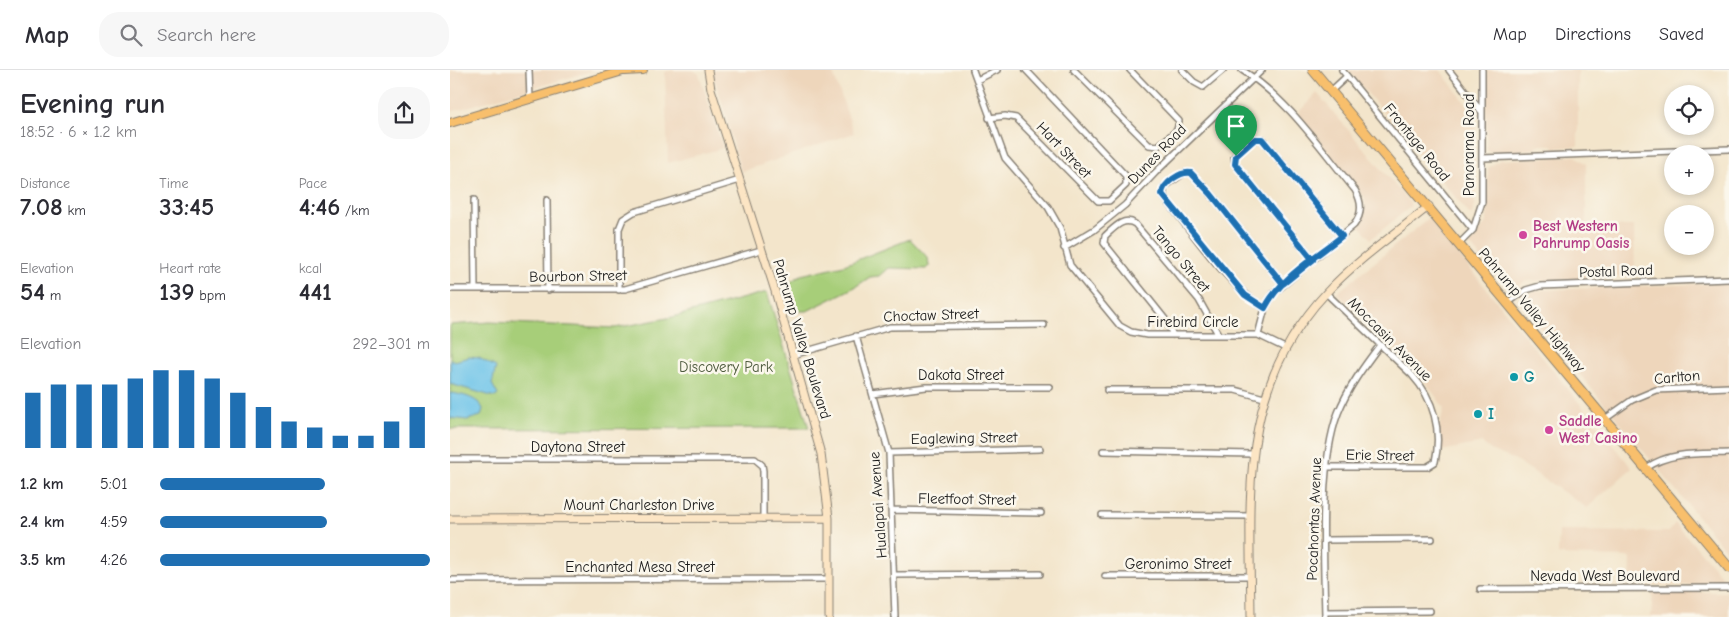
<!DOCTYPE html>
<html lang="en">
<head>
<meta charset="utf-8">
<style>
  body { margin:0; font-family:"Comic Neue",sans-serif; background:#f7f7f7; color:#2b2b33; height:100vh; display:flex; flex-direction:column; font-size:19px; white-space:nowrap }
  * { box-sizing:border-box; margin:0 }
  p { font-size:16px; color:#7c7c81 }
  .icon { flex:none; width:28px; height:28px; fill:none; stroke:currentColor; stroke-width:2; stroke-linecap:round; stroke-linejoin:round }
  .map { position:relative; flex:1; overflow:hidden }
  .panel { display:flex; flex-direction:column; background:#fff; width:450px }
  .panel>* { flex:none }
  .controls { position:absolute; left:1214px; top:15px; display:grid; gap:10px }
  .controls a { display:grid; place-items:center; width:50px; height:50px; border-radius:50%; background:#fff; box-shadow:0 2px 8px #0003; font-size:25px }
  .pin { position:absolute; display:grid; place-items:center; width:42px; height:42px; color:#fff; margin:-51px -21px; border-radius:50% 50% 50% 0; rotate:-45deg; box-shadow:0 0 5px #0007 }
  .pin .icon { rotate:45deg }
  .round { display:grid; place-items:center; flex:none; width:52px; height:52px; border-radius:20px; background:#f7f7f7 }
  .head { display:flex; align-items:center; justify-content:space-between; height:85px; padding:0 20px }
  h1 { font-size:28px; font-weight:700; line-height:38px }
  .stats { display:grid; grid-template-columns:repeat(3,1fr); gap:8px; height:85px; padding:5px 20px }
  .stats div { display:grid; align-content:center }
  .stats b { font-size:25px; font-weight:700 }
  .stats small { font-size:14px; font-weight:400 }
  .stats p { font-size:14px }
  .chart { height:140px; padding:10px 20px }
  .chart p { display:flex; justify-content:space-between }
  .chart svg { width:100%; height:90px; margin-top:5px; stroke:#1f6fb2; stroke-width:6 }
  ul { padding:0 20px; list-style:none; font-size:16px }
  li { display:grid; grid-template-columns:80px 60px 1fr; align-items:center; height:38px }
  li i { height:12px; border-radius:6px; background:#1f6fb2 }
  header { display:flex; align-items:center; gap:30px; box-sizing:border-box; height:70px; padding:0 25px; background:#fff; border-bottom:1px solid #e1e1e2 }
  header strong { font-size:24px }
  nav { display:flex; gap:28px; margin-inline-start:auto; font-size:18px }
  .search { width:350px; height:45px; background:#f7f7f7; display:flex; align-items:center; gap:12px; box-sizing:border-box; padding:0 18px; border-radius:20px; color:#7c7c81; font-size:19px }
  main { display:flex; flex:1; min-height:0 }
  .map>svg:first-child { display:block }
</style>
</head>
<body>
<header>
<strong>Map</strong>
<div class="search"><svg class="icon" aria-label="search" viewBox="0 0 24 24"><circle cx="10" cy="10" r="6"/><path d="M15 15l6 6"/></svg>Search here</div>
<nav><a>Map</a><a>Directions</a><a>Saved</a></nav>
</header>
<main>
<section class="panel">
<div class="head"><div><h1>Evening run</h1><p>18:52 · 6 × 1.2 km</p></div><a class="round"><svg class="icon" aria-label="share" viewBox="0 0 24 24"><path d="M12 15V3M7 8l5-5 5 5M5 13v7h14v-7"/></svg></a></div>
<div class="stats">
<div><p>Distance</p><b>7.08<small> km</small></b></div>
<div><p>Time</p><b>33:45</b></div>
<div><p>Pace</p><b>4:46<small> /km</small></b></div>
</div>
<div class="stats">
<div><p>Elevation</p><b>54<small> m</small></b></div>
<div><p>Heart rate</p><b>139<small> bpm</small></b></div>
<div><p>kcal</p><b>441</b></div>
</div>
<div class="chart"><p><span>Elevation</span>292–301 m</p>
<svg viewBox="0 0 160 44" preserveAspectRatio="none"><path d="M5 44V17M15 44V13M25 44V13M35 44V13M45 44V10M55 44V6M65 44V6M75 44V10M85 44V17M95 44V24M105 44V31M115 44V34M125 44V38M135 44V38M145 44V31M155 44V24"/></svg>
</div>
<ul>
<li><b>1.2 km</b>5:01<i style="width:61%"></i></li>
<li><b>2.4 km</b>4:59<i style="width:62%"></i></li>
<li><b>3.5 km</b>4:26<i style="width:100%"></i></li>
</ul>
</section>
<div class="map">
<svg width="1279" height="547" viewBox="0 0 1279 547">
  <rect width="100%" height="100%" fill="#fbf7ec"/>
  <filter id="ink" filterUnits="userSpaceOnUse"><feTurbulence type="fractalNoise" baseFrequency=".02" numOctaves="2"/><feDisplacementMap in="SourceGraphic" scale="10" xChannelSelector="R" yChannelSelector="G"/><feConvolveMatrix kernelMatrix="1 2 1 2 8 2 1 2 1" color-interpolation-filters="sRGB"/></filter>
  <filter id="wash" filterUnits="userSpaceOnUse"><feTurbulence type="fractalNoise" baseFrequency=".0096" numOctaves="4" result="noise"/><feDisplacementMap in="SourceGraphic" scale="20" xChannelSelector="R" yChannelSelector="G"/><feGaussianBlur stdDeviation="1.12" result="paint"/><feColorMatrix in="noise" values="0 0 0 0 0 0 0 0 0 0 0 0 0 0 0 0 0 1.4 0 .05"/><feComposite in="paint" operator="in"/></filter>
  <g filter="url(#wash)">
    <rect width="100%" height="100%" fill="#f3e5cb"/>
    <path fill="#eed6bb" d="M0,0H145L0,42Z
      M222,0H243L249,4L273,78L218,93L215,2Z
      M261,0H382L404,63L291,102L270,25Z
      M898,0H990L1025,45V136L1021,146Z
      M1037,0H1128V76L1105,78L1102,75H1088L1085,79L1039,82L1037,79L1036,42Z
      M867,23L960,133V137L921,169L909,155L915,146V128L848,43Z
      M1126,86L1136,94V156H1184L1185,206L1075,211L1061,222L1020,175L1037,151L1038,98L1050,90Z
      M979,148L1182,398L1137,438L1066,390L1042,381L1032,373L991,381L989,358L994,338L970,304L887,223Z
      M1279,213V484L1068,230L1079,223L1093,220Z
      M1225,453L1276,511L1273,515H1180L1181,487L1108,485L1109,461L1219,462Z
      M1203,522H1279V547H1201Z"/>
    <path fill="#a7ce79" stroke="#62754a" d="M460,169L478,188L479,196L476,199L438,198L429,206L420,207L405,217L357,241H343L339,234V213L351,205L394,195Z
      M317,222L359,358L0,359V255L40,252L165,258L223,247Z"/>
    <path fill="#6bc3e9" stroke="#447082" d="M19,287L29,288L46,297L42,314L48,325L45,327L0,314V289L5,291Z
      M0,323C11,324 29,328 33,339L31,346L17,350L0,348Z"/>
  </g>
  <g filter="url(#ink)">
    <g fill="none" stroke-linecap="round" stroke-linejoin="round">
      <g stroke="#888074" stroke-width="8">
        <path id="street" d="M79,0L80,30
          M523,0L555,88L598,137L610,158L620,195L670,256L681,262L697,265H808L835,278
          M624,0L699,75L708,76L727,60L729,51L680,0
          M732,0L744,12L753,17L773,0
          M792,0C838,29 871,79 905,120C912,132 913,143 904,155L824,223L815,238L808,265
          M892,0L1023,160
          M999,0L1031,41
          M527,10L547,0
          M882,20L897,6
          M539,48L555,46L566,48L648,131H659L676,115V106L576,0
          M1032,88L1279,79
          M24,130L25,219
          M97,130L98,220
          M1009,174L1023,160L1032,132V0
          M614,178L644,160L675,135L706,102L812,0
          M863,190L785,94L784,87C791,80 802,67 812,69L892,166
          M0,219H175L311,180
          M169,220V159L173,149L184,142L290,110
          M876,223L962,305C984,329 992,360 985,392L977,397H877
          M1059,232L1076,220L1090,216L1279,209
          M815,238C779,218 741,160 714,127V117L734,103H741L761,124L833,214
          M723,265L715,249L654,173L655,166C664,158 674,146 685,154L749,230L768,264
          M406,266L439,383L445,547
          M343,285L440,257L594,255
          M657,320H785L814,328
          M423,324L476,317H600
          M1155,349L1182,330L1206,320L1279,317
          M653,381L802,384
          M439,383L590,379
          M0,389H305L312,395L313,401V449
          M1196,398C1221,381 1250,384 1279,383
          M442,440L591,443
          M652,445L800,446
          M875,470L982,469
          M445,505L590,504
          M655,506H800
          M0,510L379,509
          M1030,519L1279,518
          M875,542L980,541
          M875,547C874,489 868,396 888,343C898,318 914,296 930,275"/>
      </g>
      <g stroke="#888074" stroke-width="9">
        <path id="secondary" d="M258,0L261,19L325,221L371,384L379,448V547
          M0,449L379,448
          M801,547C800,426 787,318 877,222C907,190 945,164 979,136"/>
      </g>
      <g stroke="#888074" stroke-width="10">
        <path id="primary" d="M175,1L193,0
          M0,53L176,0"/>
      </g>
      <g stroke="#888074" stroke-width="11">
        <path id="highway" d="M863,0L1279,498"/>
      </g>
      <use href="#street" stroke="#fff" stroke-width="5"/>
      <use href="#secondary" stroke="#fce5c4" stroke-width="7"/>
      <use href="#primary" stroke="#f8bf6c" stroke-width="8"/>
      <use href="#highway" stroke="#f8bf6c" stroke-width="9"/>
    </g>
  </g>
  <g fill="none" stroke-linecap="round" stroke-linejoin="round" filter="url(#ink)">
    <g stroke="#fff" stroke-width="10">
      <path id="route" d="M786,86L785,94L863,190L833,214L761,124L741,103C731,101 713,113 712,124L795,225L815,238C830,208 866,187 892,166L812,69H805L786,86"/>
    </g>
    <use href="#route" stroke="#1f6fb2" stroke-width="6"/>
  </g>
  <g fill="#d1479c" stroke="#fbf7ec" stroke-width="2">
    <circle cx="1073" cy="165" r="5"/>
    <circle cx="1099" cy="360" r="5"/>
  </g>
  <g fill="#0f9aa8" stroke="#fbf7ec" stroke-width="2">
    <circle cx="1064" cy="307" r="5"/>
    <circle cx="1028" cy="344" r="5"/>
  </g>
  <g text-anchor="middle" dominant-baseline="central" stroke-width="5" stroke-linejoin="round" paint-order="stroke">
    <g font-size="15" fill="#1c1c1c" stroke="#fbf7ec">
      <text transform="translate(967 72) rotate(51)">Frontage Road</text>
      <text transform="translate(1019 75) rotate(-90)">Panorama Road</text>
      <text transform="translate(614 80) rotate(46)">Hart Street</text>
      <text transform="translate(707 84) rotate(-46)">Dunes Road</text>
      <text transform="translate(731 189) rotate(50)">Tango Street</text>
      <text transform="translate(1166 201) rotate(-2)">Postal Road</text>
      <text transform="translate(128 206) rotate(-1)">Bourbon Street</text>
      <text transform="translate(1082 240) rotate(50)">Pahrump Valley Highway</text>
      <text transform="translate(481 245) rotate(-2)">Choctaw Street</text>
      <text x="743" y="252">Firebird Circle</text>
      <text transform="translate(352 269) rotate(73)">Pahrump Valley Boulevard</text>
      <text transform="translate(940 269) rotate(45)">Moccasin Avenue</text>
      <text x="511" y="305">Dakota Street</text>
      <text transform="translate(1227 307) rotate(-5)">Carlton</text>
      <text transform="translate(514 368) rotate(-1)">Eaglewing Street</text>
      <text x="128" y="377">Daytona Street</text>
      <text transform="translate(930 385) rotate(1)">Erie Street</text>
      <text transform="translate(517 429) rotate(1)">Fleetfoot Street</text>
      <text x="189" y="435">Mount Charleston Drive</text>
      <text transform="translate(428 435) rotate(-94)">Hualapai Avenue</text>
      <text transform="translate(864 449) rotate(-88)">Pocahontas Avenue</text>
      <text x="728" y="494">Geronimo Street</text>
      <text x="190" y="497">Enchanted Mesa Street</text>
      <text x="1155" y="506">Nevada West Boulevard</text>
    </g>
    <g font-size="15" font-weight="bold" fill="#b23c85" stroke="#fbf7ec" text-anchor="start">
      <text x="1083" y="156">Best Western<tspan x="1083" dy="17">Pahrump Oasis</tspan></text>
      <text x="1109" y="351">Saddle<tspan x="1109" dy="17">West Casino</tspan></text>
    </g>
    <g font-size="15" fill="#4d5a3d" stroke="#fbf7ec">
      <text x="276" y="297">Discovery Park</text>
    </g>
    <g font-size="15" font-weight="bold" fill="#0d838f" stroke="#fbf7ec" text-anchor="start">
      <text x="1074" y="307">G</text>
      <text x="1038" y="344">I</text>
    </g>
  </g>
</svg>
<div class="controls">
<a><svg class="icon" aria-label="locate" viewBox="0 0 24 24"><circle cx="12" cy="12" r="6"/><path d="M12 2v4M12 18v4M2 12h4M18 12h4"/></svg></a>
<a>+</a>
<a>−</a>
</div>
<div class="pin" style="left:786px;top:86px;background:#1e9e55"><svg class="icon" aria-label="arrive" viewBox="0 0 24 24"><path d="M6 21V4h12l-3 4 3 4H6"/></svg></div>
</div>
</main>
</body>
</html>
